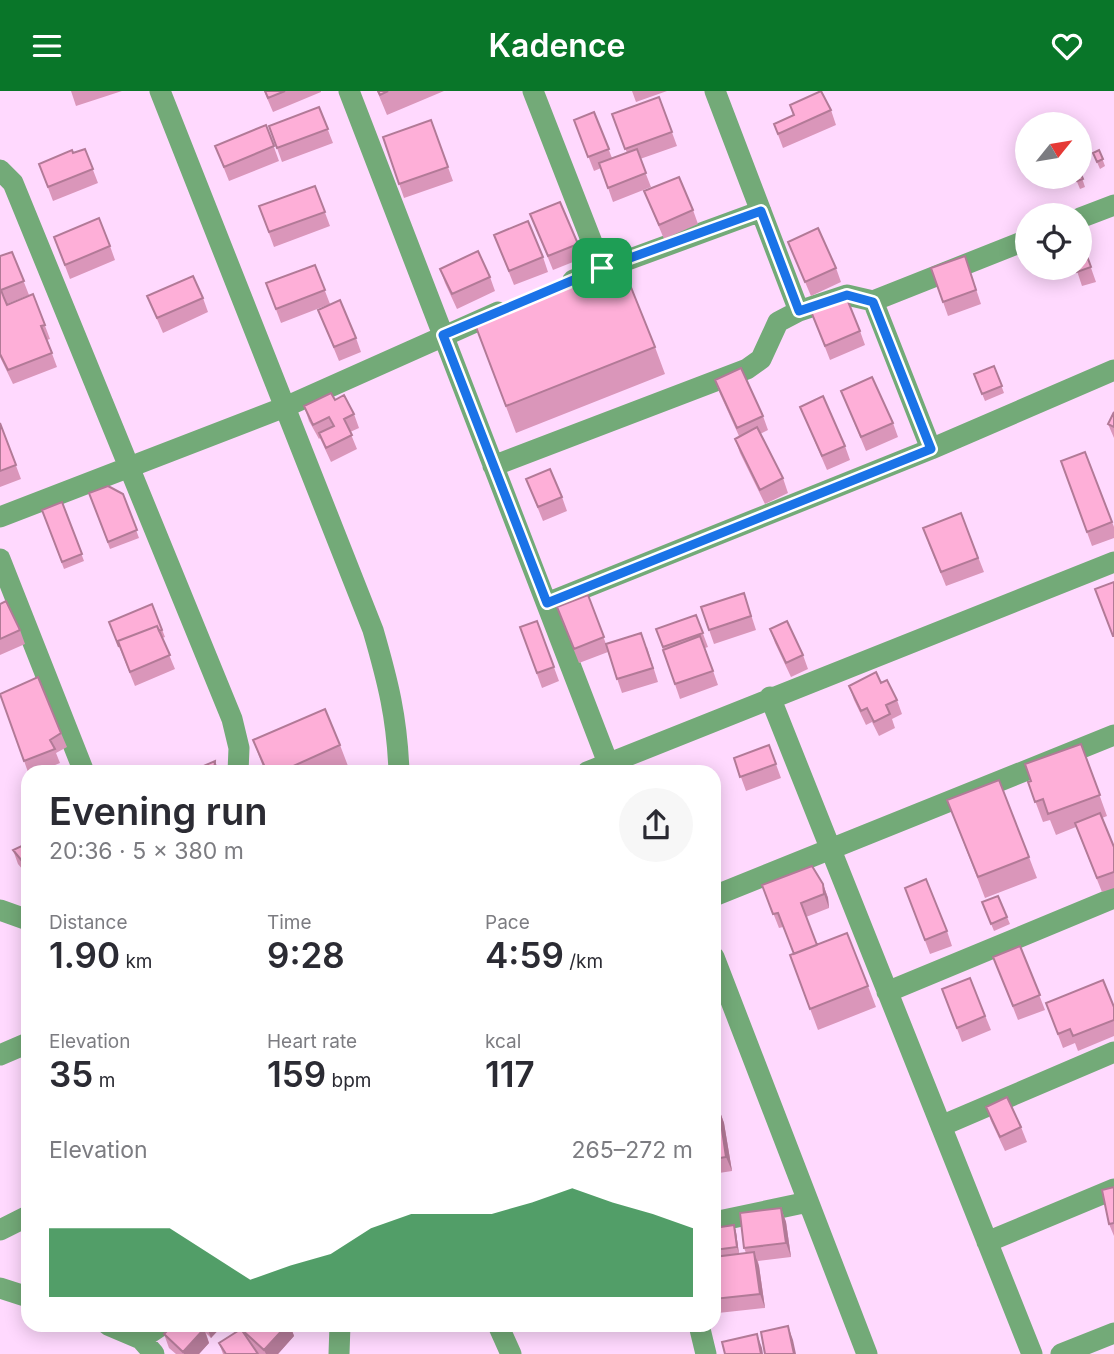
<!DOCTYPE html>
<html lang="en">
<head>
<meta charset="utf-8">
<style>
  body { margin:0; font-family:Inter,sans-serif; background:#f7f7f7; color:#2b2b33; height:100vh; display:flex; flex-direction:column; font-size:26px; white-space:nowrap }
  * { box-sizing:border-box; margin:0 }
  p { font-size:23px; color:#7c7c81 }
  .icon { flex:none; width:38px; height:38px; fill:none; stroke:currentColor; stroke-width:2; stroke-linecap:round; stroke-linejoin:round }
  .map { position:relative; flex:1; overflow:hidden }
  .drawer { position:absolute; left:21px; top:674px; width:700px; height:567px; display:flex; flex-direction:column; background:#fff; border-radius:21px; box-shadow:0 4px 18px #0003 }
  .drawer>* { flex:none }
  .needle { width:46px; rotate:60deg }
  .buttons { position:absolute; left:1015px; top:21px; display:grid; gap:14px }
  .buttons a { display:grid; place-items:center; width:77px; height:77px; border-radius:50%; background:#fff; box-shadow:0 4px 18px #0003; font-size:35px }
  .pin { position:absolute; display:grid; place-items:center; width:60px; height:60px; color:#fff; margin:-30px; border-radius:14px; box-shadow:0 4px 10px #0006 }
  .round { display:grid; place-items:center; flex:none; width:74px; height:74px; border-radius:37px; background:#f7f7f7 }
  .head { display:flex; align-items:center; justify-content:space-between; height:119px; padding:0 28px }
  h1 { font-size:38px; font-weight:600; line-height:52px }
  .metrics { display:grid; grid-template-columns:repeat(3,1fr); gap:10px; height:119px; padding:7px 28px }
  .metrics div { display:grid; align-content:center }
  .metrics b { font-size:35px; font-weight:600 }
  .metrics small { font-size:19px; font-weight:400 }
  .metrics p { font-size:19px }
  .chart { height:196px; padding:14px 28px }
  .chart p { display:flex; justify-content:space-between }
  .chart svg { width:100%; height:126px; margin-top:7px; fill:#097629; opacity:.7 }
  header { display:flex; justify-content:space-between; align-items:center; height:91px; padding:0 28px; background:#097629; color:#fff; font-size:32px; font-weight:600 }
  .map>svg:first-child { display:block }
</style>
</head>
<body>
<header><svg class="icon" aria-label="menu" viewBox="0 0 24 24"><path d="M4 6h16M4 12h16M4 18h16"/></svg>Kadence<svg class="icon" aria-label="heart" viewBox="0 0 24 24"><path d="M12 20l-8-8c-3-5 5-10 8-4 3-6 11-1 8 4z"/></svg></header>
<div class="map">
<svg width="1114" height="1263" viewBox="0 0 1114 1263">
  <rect width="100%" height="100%" fill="#ffd9fe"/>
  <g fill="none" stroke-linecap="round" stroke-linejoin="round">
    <path stroke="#73aa78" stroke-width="21" d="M160,0L373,539C388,591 397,626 399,681
      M349,0L608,672
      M533,0L602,177
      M715,0L799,220
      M0,79L13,92L232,628L239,657L238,681
      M1080,127L1114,114
      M573,189L761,120
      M873,210L931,358
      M493,375L747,278L761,268L778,231L799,220L847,204L873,210L1027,149
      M0,426L285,316L498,221
      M0,468L84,681
      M547,512L931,358L1114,279
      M770,606L1032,1263
      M587,681L1114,471
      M714,805L1114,644
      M0,819L28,829
      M714,866L867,1263
      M887,901L1114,807
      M0,964L28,952
      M941,1035L1114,961
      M714,1131L808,1111
      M0,1139L28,1125
      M987,1151L1114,1098
      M0,1197L28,1206
      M108,1234L141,1248L154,1263
      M498,1234L511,1263
      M699,1234L706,1263
      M141,1248L162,1234
      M339,1263L340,1234
      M1061,1263L1114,1242"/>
  </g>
  <path fill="#da96ba" d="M71,0H122L76,15Z
    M264,0H321V1L273,21Z
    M377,0H444L387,24Z
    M632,0H667L636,11Z
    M659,6L677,55L640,68L651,96L613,111L601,77L594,80L574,29L594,21L612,67L627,62L612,23Z
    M790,14L831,19L836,34L783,57L774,33L793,24Z
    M319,16L333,52L282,71L269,35Z
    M431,29L453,90L404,107L383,46Z
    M266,34L279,70L229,90L215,55Z
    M85,58L98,92L53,110L39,73Z
    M1099,59L1105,75L1100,78L1093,62Z
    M1080,81L1085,96L1080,98L1075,86Z
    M315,95L330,135L274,156L259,115Z
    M644,100L693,119L698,133L664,148Z
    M530,123L578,153L583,167L553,179Z
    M494,144L543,166L548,181L514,194Z
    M54,146L110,155L115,169L70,188Z
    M1080,146L1096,191L1082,195L1076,177Z
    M788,151L836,177L841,191L811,205Z
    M12,161L29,204L7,213V214L33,203L50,248L47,249L57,276L13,293L0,266V165Z
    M965,165L981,213L948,225L931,177Z
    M315,174L330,213L281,232L266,192Z
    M440,178L490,186L495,200L457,218L445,192Z
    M147,205L203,207L208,221L163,242Z
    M810,218L860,240L865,254L830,269Z
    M318,219L356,247L361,261L339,270Z
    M483,255L655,256L665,283L516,342Z
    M994,275L1004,302L985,310L974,283Z
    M715,289L763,325L768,339L760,343L783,387L788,402L765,413L740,362L735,348L739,345L720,303Z
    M841,300L893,332L898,346L866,360Z
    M335,309L354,323L359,337L350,341L357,358L331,371L320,347L319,348L309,330L304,315Z
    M800,316L845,355L850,369L827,379Z
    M1114,321V347L1108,333Z
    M0,332L21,388L0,396Z
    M1085,361L1114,436V447L1092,455L1061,370Z
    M526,388L562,406L567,420L543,430Z
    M89,402L123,403L139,447L110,458Z
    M62,411L84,470L64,478L42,419Z
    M961,422L984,481L946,495L928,451Z
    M744,502L756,539L714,553L701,516Z
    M588,504L606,553L647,556L658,591L622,602L608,561L579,572L557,516Z
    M0,513L20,539L25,553L0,564Z
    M152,513L165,546L162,547L175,578L135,595L109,531Z
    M696,524L708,556L705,557L718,594L680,608L656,538Z
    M537,530L559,590L542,597L520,536Z
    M770,538L803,564L808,578L791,586L775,552Z
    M881,592L897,609L902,623L892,628L895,637L879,645L872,631L866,634L854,609L849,595Z
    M0,603L61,642L67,656L56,662L60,672L38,681H28Z
    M253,649L340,654L348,675L335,681H265Z
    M1081,653L1107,725L1102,727L1114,756V797L1102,801L1076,736L1056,744L1050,729L1043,731L1028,691L1031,690Z
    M769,654L781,687L746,700L734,667Z
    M947,709L1029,766L1037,787L985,807Z
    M28,752V785L18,773L13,759Z
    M823,793L828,807L829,817L806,826L817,854L868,895L876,916L818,939L790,864L794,863L783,836L779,837L762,794Z
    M905,797L947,840L952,855L930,863Z
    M998,805L1010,833L994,840L982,811Z
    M1020,855L1045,919L1018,929L993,866Z
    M970,887L991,939L962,951L942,898Z
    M1046,912L1114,916V945L1078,960L1075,952L1063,957Z
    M986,1016L1021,1036L1027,1051L1005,1060L991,1030Z
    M714,1018H719L724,1032L732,1080L719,1082L714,1071Z
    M1114,1096V1145L1109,1133Z
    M781,1117L786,1131L791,1166L758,1170L759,1175L765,1217L718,1222L714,1210V1137L734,1134L736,1141L739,1163L746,1162L744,1157Z
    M173,1234H223L211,1247L206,1242L209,1252L199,1263H176L169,1257L164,1243Z
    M245,1234H290L294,1245L278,1263H259L256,1261L258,1263H223L219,1252L241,1238Z"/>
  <path fill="#b27a97" d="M215,670L218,678L217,681H214Z
    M823,793L828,807L829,817L824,803Z
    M719,1018L724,1032L732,1080L726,1066Z
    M781,1117L786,1131L791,1166L786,1152Z
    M734,1134L736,1141L739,1163L737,1156Z
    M754,1161L759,1175L765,1217L760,1203Z
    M206,1234H223L211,1247Z
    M287,1234H290L294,1245L278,1263H266L264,1259Z
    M788,1235L793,1249L796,1263H794Z
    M204,1238L209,1252L199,1263H184L183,1261Z
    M757,1243L762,1257L763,1263H761Z"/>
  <path fill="#feafd8" stroke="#b27a97" stroke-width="2" d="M265,0H285L268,7Z
    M378,0H388L380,4Z
    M821,0L831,19L778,43L774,33L794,24L790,14Z
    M659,6L672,41L625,58L612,23Z
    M319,16L328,38L277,57L269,35Z
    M594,21L609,58L588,66L574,29Z
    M431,29L448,76L399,93L383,46Z
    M266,34L274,55L224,76L215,55Z
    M85,58L93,78L48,96L39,73L72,59L73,62Z
    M637,58L646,82L608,97L599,72Z
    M1099,59L1103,68L1097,71L1093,62Z
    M1080,81L1083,88L1077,90L1075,86H1080Z
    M679,86L693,119L659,134L644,100Z
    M315,95L325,121L269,141L259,115Z
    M560,111L578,153L548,165L530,123Z
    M99,127L110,155L65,174L54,146Z
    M528,130L543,166L509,180L494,144Z
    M818,137L836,177L805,191L788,151Z
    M1080,146L1091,176L1077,181L1076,177H1080Z
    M478,160L490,186L452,203L440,178Z
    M12,161L24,190L1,199L4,207L7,214L33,203L45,234L41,235L52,262L8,279L0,263V165Z
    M965,165L976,199L943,211L931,177Z
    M620,169L655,256L506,315L473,228Z
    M315,174L325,199L276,218L266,192Z
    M193,185L203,207L157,227L147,205Z
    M845,203L860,240L825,255L810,218Z
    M340,209L356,247L334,256L318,219Z
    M994,275L1002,295L982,303L974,283Z
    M741,277L763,325L737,337L715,289Z
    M872,286L893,332L861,346L841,300Z
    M331,302L335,309L344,304L354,323L344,328L352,344L326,357L319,342L334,335L329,326L313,334L304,315Z
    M823,305L845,355L822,365L800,316Z
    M1114,321V336L1108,333Z
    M0,332L16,374L0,380Z
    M757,336L783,387L760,399L735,348Z
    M1085,361L1112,431L1087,441L1061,370Z
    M550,378L562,406L538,416L526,388Z
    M108,395L123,403L137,439L108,451L89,402Z
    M62,411L82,463L62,471L42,419Z
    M961,422L978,467L941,481L923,437Z
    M1114,491V545H1113L1095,498Z
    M744,502L751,525L709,539L701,516Z
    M588,504L604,546L574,558L557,516Z
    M6,510L20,539L0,548V513Z
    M152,513L162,539L159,540L157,535L118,550L119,556L109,531Z
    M696,524L703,542L663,556L656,538Z
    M537,530L554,576L537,582L520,536Z
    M787,530L803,564L786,572L770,538Z
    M157,535L170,564L130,581L118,550Z
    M641,542L653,577L617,588L606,553Z
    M700,545L713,580L675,593L663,559Z
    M876,581L881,592L887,589L897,609L886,614L890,623L874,631L867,617L861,620L849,595Z
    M38,586L61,642L50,649L55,658L24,670L0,603Z
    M325,618L340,654L280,681H267L253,649Z
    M1081,653L1100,704L1048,723L1043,708L1035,711L1028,691L1031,690L1025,673Z
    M769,654L776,673L740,686L734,667Z
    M215,670L214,681H190Z
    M999,689L1029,766L978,786L947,709Z
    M1100,722L1114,756V781L1097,787L1075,732Z
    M28,752V774L22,770L13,759Z
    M812,775L823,793L824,803L801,812L817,854L794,863L778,822L773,823L762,794Z
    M926,788L947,840L925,849L905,797Z
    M998,805L1007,826L991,833L982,811Z
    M847,842L868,895L810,918L790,864Z
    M1020,855L1040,904L1013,915L993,866Z
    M970,887L985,925L957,937L942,898Z
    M1103,889L1114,916V929L1073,945L1070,938L1058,943L1046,912Z
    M1007,1006L1021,1036L1000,1046L986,1016Z
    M714,1018H719L726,1066L714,1068Z
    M1114,1096V1132L1109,1133L1102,1099Z
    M781,1117L786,1152L744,1157L740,1122Z
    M734,1134L737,1156L714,1159V1137Z
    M754,1161L760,1203L714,1208V1166Z
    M173,1234H200L204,1238L183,1261L164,1243Z
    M245,1234H287L264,1259L241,1238Z
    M788,1235L794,1263H765L761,1241Z
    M241,1238L258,1263H226L219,1252Z
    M757,1243L761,1263H725L722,1251Z"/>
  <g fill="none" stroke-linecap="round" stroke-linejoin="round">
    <g stroke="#fff" stroke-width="14">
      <path id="route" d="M761,120L799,220L847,204L873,211L931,358L547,512L443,244L602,177Z"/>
    </g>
    <use href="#route" stroke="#1a73e8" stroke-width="9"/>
  </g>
</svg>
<div class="buttons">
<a><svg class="needle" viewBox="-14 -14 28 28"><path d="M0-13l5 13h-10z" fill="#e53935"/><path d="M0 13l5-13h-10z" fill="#7c7c81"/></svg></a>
<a><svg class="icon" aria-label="locate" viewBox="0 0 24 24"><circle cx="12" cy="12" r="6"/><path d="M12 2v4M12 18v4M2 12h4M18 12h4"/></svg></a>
</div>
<div class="pin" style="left:602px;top:177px;background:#1e9e55"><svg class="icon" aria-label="arrive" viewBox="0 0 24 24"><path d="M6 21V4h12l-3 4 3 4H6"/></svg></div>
<section class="drawer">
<div class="head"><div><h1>Evening run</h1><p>20:36 · 5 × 380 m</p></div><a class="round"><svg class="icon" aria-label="share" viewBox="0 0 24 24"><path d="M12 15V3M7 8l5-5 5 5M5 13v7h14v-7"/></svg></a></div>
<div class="metrics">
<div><p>Distance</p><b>1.90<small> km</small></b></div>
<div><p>Time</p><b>9:28</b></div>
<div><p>Pace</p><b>4:59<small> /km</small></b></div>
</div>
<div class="metrics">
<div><p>Elevation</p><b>35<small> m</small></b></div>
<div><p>Heart rate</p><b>159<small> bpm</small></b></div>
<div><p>kcal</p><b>117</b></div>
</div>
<div class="chart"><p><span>Elevation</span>265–272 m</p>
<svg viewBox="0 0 160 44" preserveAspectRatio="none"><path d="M0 44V20L10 20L20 20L30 20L40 29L50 38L60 33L70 29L80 20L90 15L100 15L110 15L120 11L130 6L140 11L150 15L160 20V44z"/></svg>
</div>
</section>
</div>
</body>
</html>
